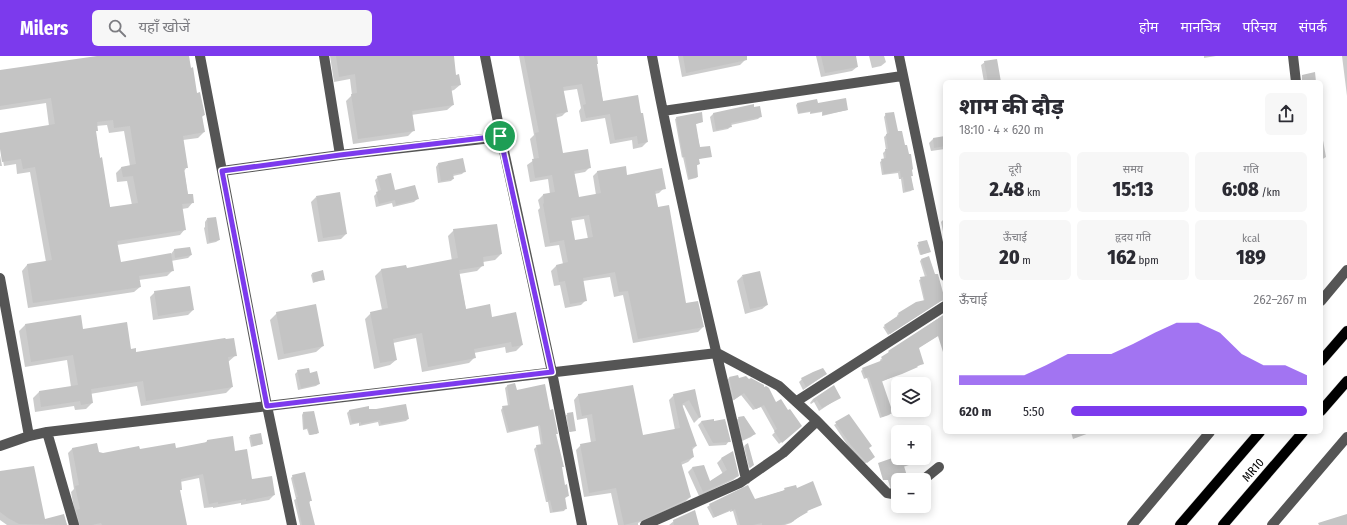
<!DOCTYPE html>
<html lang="hi">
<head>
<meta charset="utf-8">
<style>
  body { margin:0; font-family:"Fira Sans Condensed","Noto Sans Devanagari",sans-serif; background:#f7f7f7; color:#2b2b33; height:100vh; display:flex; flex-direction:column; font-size:15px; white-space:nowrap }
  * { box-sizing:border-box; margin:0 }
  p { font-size:13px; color:#7c7c81 }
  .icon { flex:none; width:22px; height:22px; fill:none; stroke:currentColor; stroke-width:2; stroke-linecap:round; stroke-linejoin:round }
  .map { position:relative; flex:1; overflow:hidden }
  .panel { position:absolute; left:943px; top:24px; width:380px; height:354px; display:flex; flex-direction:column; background:#fff; border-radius:6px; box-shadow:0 2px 10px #0003 }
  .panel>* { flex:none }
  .buttons { position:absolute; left:891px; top:321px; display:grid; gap:8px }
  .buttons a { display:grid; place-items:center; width:40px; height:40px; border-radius:6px; background:#fff; box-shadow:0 2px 10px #0003; font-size:20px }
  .pin { position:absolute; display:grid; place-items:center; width:34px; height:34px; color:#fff; margin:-17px; border:2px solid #fff; border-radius:50%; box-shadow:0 1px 4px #0007 }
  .round { display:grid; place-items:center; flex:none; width:42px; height:42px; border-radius:6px; background:#f7f7f7 }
  .headline { display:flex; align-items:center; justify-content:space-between; height:68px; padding:0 16px }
  h1 { font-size:22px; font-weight:800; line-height:30px }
  .metrics { display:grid; grid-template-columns:repeat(3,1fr); gap:6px; height:68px; padding:4px 16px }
  .metrics div { display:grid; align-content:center; border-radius:6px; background:#f7f7f7; text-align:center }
  .metrics b { font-size:20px; font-weight:800 }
  .metrics small { font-size:11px; font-weight:400 }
  .metrics p { font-size:11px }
  .chart { height:112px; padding:8px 16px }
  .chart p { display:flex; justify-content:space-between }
  .chart svg { width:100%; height:72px; margin-top:4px; fill:#7c3aed; opacity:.7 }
  ul { padding:0 16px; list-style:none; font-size:13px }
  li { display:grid; grid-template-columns:64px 48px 1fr; align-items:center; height:30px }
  li i { height:10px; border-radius:5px; background:#7c3aed }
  header { display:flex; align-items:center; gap:24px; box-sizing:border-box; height:56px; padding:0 20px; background:#7c3aed; color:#fff }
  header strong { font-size:19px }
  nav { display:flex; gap:22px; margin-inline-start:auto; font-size:14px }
  .search { width:280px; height:36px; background:#f7f7f7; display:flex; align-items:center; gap:10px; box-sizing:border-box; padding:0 14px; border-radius:6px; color:#7c7c81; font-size:15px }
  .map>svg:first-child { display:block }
</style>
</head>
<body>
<header>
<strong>Milers</strong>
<div class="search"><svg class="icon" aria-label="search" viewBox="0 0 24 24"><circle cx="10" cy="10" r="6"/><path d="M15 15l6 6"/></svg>यहाँ खोजें</div>
<nav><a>होम</a><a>मानचित्र</a><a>परिचय</a><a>संपर्क</a></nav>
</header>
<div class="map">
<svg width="1347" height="469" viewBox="0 0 1347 469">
  <rect width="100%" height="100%" fill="#fff"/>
  <path fill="#0003" fill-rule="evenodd" d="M103,0H188L196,38L204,59L202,61L204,76L198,82L183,84L187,111L184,115L188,140L193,146L188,152L182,153L185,173L180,179L117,189L120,207L171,198L174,194L190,192L191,199L188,202L171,205L173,214L167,220L139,224L140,231L134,236L28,252L22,215L27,209L46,206L30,116L17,118L16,108L4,110L0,87V78L49,70L46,47L0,54V16ZM107,69L109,77L124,75L130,110L121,112L116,117L117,126L127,125L132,149L110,152L95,77L97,74L96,70Z
    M330,0H453L455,20L460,29L454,34L451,35L453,49L447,54L411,59L414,74L408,80L353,88L346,45L352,39L350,23L334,26Z
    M519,0H596V9L603,46L647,86L642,91L633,93L632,84L610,88L605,62L581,66L579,55L581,52L577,33L563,35L567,55L562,60L555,62L562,99L590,111L585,116L574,118L578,142L596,139L593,120L598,115L627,120L664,132L659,137L655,138L658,153L685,249L703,271L698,276L633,287L623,239L614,241L610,221L583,225L586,244L581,249L565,252L560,229L554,230L551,215L556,210L563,208L559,189L545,191L538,154L540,152L538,144L543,139L550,138L548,123L530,126L527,109L534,104L530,83L534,79ZM584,163L588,183L574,185L571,165Z
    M678,0H744L745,4L740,9L682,21Z
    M816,0H855L857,11L852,15L821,21Z
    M869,0H884L886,6L881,10L872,12Z
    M1204,0H1216L1204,2Z
    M1342,0H1347V40Z
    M985,6L1000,26H984L981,9Z
    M797,48H817L847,54L822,60V56L810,58V56L798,58L796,49Z
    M753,52L761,60L758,63L731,69V70L728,73L713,76L710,61L713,58Z
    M886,58L897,77L911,114L912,119L911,121L913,133L911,135L903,137L901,123H899L898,117L882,119L880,106L884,103L883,97L886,94L884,81L887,78L884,61Z
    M677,62L702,66L695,68L700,92L710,100L698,103L699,108L696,110L697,121L696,122L688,124L683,101L682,102L675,63Z
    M1321,73L1326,101L1321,104Z
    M945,81V93L931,95L929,87L933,83Z
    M0,99L2,110H0Z
    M438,108L464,116L462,118L453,120V123L451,125L438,127L436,111Z
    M378,121L394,135L417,143L414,146L393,151L392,147L376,151L374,140L378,136L375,124Z
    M316,141L346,178L341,183L318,186L311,146Z
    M945,162V185L941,166Z
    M207,163L219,184L216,186L207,188L204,172L205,171V166Z
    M454,174L501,198L495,204L483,206V209L477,215L459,218L466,254L492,262L522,289L516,295L506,297L505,291L474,297L475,301L469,307L422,316L416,282L393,287L396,304L390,309L374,313L365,263L371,257L382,254L375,220L381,214L406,213L452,205L448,180Z
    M926,185L929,196L920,199L917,189Z
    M922,203L944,243L888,279L883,271L885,270L898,261L897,259L899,258L924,245L919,224L925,221L920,205Z
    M312,218L324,223L313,227L311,219Z
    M742,220L767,249L762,253L745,258L737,225Z
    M155,236L193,254L188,259L153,264L150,241Z
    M277,257L323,290L316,296L278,304L270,264Z
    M945,258V269L941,278L918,292L923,307L920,309L881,326L891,357L889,359L880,362L867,322L864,323L861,315L863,313L881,306L880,304L889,296Z
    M25,269L82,274L136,297L236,299L228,306L232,331L226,337L141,350L137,330L90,338L92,347L86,353L75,354L74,350L35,356L33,342L39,336L71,331L67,304L25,311L19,275Z
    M298,315L309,318L319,328L316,330L298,334L295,318Z
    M826,318L803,334L799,326L802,323Z
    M738,320V323L788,356L798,372L779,388L772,379L775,376L761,351L753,354L741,339L732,345L727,324L729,322Z
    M515,329L516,335L550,355L556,378L555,379L563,410L561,412L564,430L568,440L564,443L566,452L564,455L550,457L548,446H546L534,393L537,390H541L538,370L507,377L501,354L503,351L508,350L505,332L507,330Z
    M694,335L700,361L694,367L684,349L682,350L696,390L692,394L693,401L688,406L681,409L690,441L685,446L638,467V469H618L611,437L584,441L576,394L581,389L591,387L587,362L577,364L574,344L579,338L642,380L675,374L669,344L674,339Z
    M840,341L819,355L814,346L811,348L810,347L813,343Z
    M369,354L408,363L406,365L379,370L378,366L359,370V367L350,369L347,357L349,355Z
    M303,357L318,376L317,378L309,379L307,373L303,374L302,359Z
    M572,357L575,374L569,376L566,359Z
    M849,359L868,393L872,403L864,408L848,390L834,369Z
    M739,362L754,378L751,381L740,386L735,365Z
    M713,364L729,385L726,389L709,390L698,369L701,366Z
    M1071,376H1092L1073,383Z
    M251,380L262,388L251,391L249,381Z
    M898,380V401L893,384Z
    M207,385L235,396L251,425L274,439L269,444L241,449V447L213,452V451L204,452L199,422L180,426L181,433L179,436L186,469H75V457L71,436L74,433L68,397L73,392L103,398L139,394L175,393L205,387Z
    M745,389L752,410L749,412L744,391Z
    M732,397L738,420L733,424L699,440L688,416L692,412L704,410L709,426L723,418L717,407L721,403Z
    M898,402H913L915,406L912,408L903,411L906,419L904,421V424H898V433L891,434L883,408Z
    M0,416L45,464L63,459L67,469H7L0,464Z
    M293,420L311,444L309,447L314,469H300L294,444L296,443L291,422Z
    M785,433H796L821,448L807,455L791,467L785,469H737L733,455L730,456V455L713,462L707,451L710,449L754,444L783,435Z
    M674,465L698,469H669Z"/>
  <path fill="#c4c4c4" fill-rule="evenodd" d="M97,0H189L191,12L193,11L197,37L200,36L205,59L202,60L205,76L183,80L188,112H184L188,138H193L194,147L182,148L186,174L117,185L121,206L171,197L174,215L139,220L141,231L33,247L27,208L52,204L35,111L23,113L21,103L2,106L0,93V77L55,68L51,42L0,50V14ZM113,64L114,72L130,70L136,108L121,111L123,121L133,120L138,147L110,151L102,101L100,102L96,75H98L97,66Z
    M336,0H454L456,19L459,18L461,29L451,30L454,49L412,55L415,75L358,83L351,38L357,37L355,18L339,21Z
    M524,0H597L598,8H597L603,45L638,39L641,57H643L648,86L638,88L637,80L615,84L610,58L586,62L583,49L586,48L582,28L563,31L568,56L556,58L563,97L588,93L591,112L574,115L579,141L601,137L597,115L626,110L627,119L662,112L666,133L655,135L658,151L669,149L686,247L698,245L704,271L638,283L628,235L619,236L615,216L583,222L587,245L570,248L565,225L559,226L556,209L568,206L564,184L550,187L543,148L544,147L543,138L555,136L552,119L535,122L532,103L539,102L535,77L539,76ZM589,159L593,181L575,184L571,162Z
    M683,0H747V4L686,17Z
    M821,0H856L858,11L825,17Z
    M997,3L1001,26H988L984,5Z
    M1315,16L1316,26H1302V19Z
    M846,42L848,54L823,59V55L811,57V55L799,57L797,47L817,43L818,47Z
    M754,48V51L760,50L762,61L731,67L732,71L716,74L713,57Z
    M702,56L703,66L696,68L699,86L700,91L710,90L712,101L699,103L700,108L697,109L698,121L689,123L685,101H683L676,61Z
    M894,56L898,75H902L905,89H907L909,98H911L913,113L912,114L913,120H911L914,134L905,135L903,121L901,122L900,115L884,118L881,103L886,102L885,93H888L886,78L889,77L885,57Z
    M945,80V90L934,92L933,82Z
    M463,102L466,116L453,118L454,123L441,125L438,107Z
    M391,117L395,134L415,129L419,143L396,149L395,144L379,148L376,136L381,134L377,120Z
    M340,136L347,178L323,182L316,140Z
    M216,161L220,184L209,186L207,162Z
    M497,168L502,198L483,201L484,210L459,214L466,253L490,248L492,261L516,256L523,289L512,291L511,286L474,293L476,302L428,311L422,277L393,283L397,304L380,307L370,256L388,252L381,213L406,209L407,212L458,202L453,173Z
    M927,184L931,196L921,199L918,186Z
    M190,191L192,199L175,202L174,193Z
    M929,200L935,218H938L945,244L941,245L890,278L884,269L899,259L898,257L916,246L925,244L920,221L927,220L921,203Z
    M323,214L325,224L314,226L312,217Z
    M760,215L768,249L750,253L742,219Z
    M190,230L194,254L158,260L154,235Z
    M316,248L324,290L284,298L276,256Z
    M945,258V296H943L938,280L919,292L924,308L917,310L918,311L902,318L882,325L893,357L882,361L869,321L866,322L862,312L883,304L881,301L889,296L888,295Z
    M81,259L83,273L127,266L131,293L136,292V296L225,282L226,283L234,282L237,300L228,301L233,331L146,345L143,325L91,333L93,347L81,349L80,345L41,351L39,335L78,329L73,299L31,306L25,268Z
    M309,312L310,317L317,315L320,328L301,332L297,314Z
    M823,312L827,318L806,331L801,322L813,316Z
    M738,319L739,322L746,320L749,323L751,322L764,329V331L766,330L769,332L776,346L781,343L788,354L790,353L802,370L782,387L774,375L777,373L764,349L756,353L744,337L734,344L729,321Z
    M515,327L517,334L545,328L550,354L553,353L558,378H556L564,411H562L565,429L567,428L569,440L565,441L567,453L553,456L550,444L548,445L536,389L543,388L540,369L509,375L502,350L510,349L507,329Z
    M633,329L643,379L680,372L673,338L695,333L701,361L699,362L689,344L682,348L697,390L692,391L694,401L681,406L691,441L640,465L624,469L616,432L589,437L580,388L596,385L592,358L582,360L578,338Z
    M834,329L841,342L822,352L817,344L814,346L813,343Z
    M406,348L409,363L381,368L380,364L361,368V366L352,367L349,354L369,350V353H376Z
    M314,355L319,377L310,379L308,372L304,373L303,356Z
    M573,356L576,375L570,376L567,357Z
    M849,358L872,390L869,392L875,401L867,407L850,388L835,366Z
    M744,360L756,378L743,384L738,361Z
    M714,363V365L725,363L731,386L713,387L701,365Z
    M261,377L263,388L253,390L250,379Z
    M233,380L235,395L247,393L252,423L272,420L275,439L246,445V443L218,448V446L209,448L203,418L181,423L182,434H180L187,469H102L101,467L92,469H80L76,454L80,453L75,430L79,429L72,392L97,387L99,396L103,397L139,390L140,393L175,387L176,392L207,386V384Z
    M748,387L754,409L750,412L745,389Z
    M733,395L739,420L703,436L692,411L704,409L710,425L727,414L721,402Z
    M898,400V402H922V404L904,410L907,420H905V424H883L878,407Z
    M34,410L45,463L64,458L67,469L19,468L8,462L0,456V415Z
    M305,416L312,445H309L315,469H302L296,441H298L292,419Z
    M813,425L822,449L807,455L808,456L794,464V465L781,469H762V467L753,469H740L735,453L732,455V453L715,461L709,448L748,429L755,443L785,434L784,432L796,429L797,432Z
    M695,454L699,469H674L673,464Z
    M1347,458V469H1319L1318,467Z"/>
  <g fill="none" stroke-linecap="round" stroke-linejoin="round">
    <g stroke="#dbdbdb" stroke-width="11">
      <path id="major" d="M1321,305L1347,275
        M1321,355L1347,325
        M1180,469L1260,376
        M1223,469L1303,376"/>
    </g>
    <path stroke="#555" stroke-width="10" d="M200,0L267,350L292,469
      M324,0L340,99
      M485,0L501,81L552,316L582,469
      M652,0C679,142 713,282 746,423
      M899,0L945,220
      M1293,0L1296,26
      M663,55L902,20
      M222,115L340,99L501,81
      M0,222L29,380
      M1321,245L1347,214
      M797,345L945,250
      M47,376L74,469
      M0,390L29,380L47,376L717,297L779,330L817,365L887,437L898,439
      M923,424L939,411
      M645,469L740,427L783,397L817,365
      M1132,469L1210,376
      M1272,469L1347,381"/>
    <use href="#major" stroke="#000" stroke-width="10"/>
  </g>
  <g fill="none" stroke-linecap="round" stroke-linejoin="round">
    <g stroke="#fff" stroke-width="8">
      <path id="route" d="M500,80L552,316L267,350L222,115L340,99Z"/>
    </g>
    <use href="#route" stroke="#7c3aed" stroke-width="5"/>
  </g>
  <g text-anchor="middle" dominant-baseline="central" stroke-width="3" stroke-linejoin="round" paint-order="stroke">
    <g font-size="12" fill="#000" stroke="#fff">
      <text transform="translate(1253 414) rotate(-49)">MR10</text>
    </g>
  </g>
</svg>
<div class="buttons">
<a><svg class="icon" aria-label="layers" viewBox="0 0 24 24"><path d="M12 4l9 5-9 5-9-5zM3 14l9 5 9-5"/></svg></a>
<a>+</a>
<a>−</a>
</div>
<div class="pin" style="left:500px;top:80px;background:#1e9e55"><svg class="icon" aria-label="arrive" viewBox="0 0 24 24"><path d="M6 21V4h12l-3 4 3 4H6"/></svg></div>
<section class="panel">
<div class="headline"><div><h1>शाम की दौड़</h1><p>18:10 · 4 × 620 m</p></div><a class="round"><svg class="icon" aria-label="share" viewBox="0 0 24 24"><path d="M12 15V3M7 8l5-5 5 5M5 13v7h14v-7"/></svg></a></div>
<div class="metrics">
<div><p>दूरी</p><b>2.48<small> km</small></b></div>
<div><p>समय</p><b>15:13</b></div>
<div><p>गति</p><b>6:08<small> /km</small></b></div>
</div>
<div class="metrics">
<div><p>ऊँचाई</p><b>20<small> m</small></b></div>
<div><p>हृदय गति</p><b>162<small> bpm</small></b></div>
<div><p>kcal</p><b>189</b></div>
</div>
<div class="chart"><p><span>ऊँचाई</span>262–267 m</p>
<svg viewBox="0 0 160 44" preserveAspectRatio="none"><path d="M0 44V38L10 38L20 38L30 38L40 32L50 25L60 25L70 25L80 19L90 12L100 6L110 6L120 12L130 25L140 32L150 32L160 38V44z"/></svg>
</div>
<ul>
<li><b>620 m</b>5:50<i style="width:100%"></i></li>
</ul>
</section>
</div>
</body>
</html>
